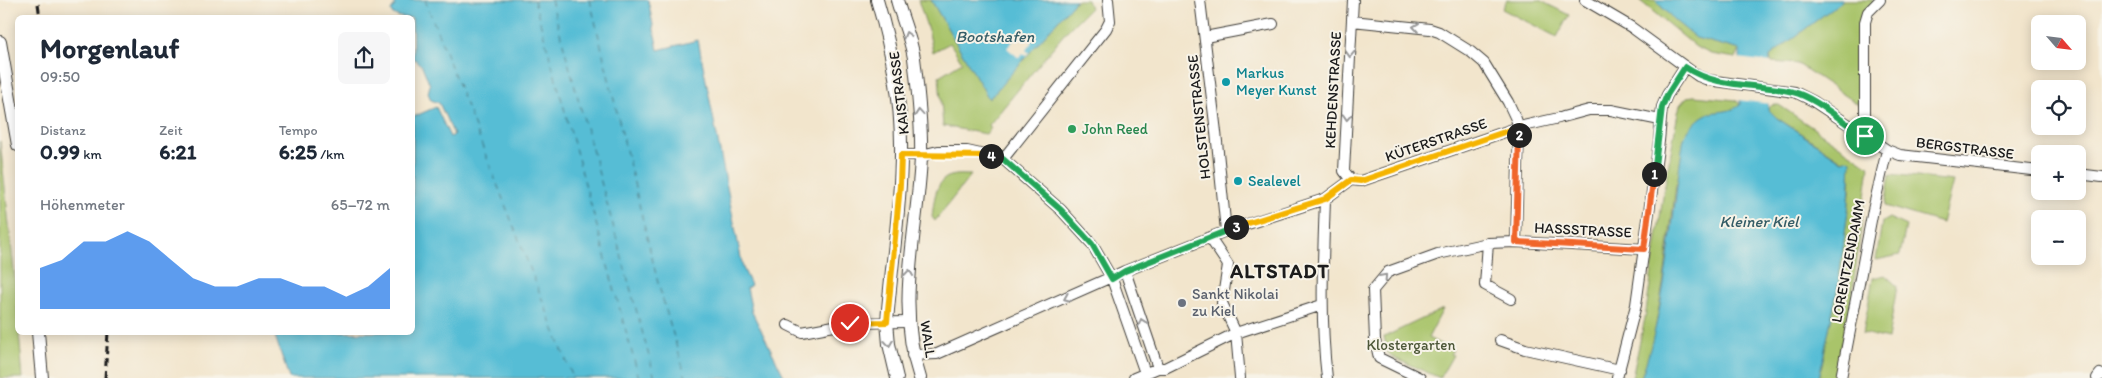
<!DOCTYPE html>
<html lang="de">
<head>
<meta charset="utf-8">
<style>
  body { margin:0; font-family:Itim,sans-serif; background:#f6f6f7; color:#1f2937; height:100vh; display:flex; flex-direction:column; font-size:19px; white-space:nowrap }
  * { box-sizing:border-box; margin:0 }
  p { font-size:16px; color:#747a83 }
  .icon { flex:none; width:28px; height:28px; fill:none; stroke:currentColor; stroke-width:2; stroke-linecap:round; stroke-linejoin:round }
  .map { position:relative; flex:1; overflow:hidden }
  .drawer { position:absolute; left:15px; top:15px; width:400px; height:320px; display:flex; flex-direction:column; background:#fff; border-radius:8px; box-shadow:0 2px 12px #0003 }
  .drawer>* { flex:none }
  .needle { width:32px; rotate:118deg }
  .controls { position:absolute; left:2031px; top:15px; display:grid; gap:10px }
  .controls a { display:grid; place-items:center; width:55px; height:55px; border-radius:8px; background:#fff; box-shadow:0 2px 12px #0003; font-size:25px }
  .pin { position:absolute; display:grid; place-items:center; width:42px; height:42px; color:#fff; margin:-21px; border:2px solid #fff; border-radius:50%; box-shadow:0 1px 5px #0007 }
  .km { position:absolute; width:25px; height:25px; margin:-12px; border-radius:50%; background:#222; color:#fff; font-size:14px; line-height:25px; text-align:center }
  .round { display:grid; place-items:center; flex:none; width:52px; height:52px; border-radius:8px; background:#f6f6f7 }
  .summary { display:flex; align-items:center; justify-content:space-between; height:85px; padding:0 25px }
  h1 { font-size:28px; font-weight:700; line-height:38px }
  .figures { display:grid; grid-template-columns:repeat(3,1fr); gap:8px; height:85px; padding:5px 25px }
  .figures div { display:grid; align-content:center }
  .figures b { font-size:21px; font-weight:700 }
  .figures small { font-size:14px; font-weight:400 }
  .figures p { font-size:14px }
  .chart { height:140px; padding:10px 25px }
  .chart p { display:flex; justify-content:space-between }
  .chart svg { width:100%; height:90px; margin-top:5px; fill:#1a73e8; opacity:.7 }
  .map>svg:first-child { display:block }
</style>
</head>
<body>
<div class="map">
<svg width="2102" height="378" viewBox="0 0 2102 378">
  <rect width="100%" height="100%" fill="#f7f3e8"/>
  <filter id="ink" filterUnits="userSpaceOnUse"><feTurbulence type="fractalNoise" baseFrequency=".02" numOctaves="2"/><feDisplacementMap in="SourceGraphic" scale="10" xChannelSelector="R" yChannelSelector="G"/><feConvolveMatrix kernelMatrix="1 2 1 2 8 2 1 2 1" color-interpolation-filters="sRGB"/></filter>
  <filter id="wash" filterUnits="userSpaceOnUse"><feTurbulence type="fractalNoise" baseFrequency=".0096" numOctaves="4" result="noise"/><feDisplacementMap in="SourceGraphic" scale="20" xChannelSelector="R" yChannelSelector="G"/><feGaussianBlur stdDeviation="1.12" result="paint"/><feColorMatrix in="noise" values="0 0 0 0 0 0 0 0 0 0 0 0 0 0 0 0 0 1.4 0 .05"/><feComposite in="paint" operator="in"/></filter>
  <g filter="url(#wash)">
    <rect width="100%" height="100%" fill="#f2e5cc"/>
    <path fill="#a9c46b" stroke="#627044" d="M918,0H931L989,98L1076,0H1087L1090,8L1065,33L989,125L991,128L986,134L943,126L939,76L962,62L950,43L933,52L929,33Z
      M1507,0H1539L1569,15L1557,37L1502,9Z
      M1639,0H1655L1674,20L1740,50L1736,58L1711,54L1696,47Z
      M1843,0H1873L1874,7L1862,14L1860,39L1864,108L1798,64L1771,62L1770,55Z
      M1694,96L1736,100L1740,105L1734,110L1708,114L1676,185L1664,279L1652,348L1641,378H1632L1645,318L1664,190L1678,113L1680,105L1687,97Z
      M1772,105H1779L1869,166L1852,296L1834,378H1819C1829,329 1839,281 1845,231C1848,207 1854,182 1848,159L1843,161L1777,118L1768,109Z
      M0,141L17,298L18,332L19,333L23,378H0Z
      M1890,174L1953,181L1942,223L1885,206Z
      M971,175L935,221L932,217C934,204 934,180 951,176C957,174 965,175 971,175Z
      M1889,218L1906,226L1900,255L1876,260L1882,222Z
      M1885,275L1897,286L1888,339L1863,333L1873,278Z
      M1443,309L1428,338L1453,350L1450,354L1453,355L1440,378L1394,358L1388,353L1384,337Z"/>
    <path fill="#57bdd5" stroke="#3a6c78" d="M393,0H648L658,50L698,40L743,268L751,285L747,288L752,312L785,378H289L274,333L412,332L413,117L436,107L450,137L454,135L439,103L431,100L428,93L430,85L422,66L413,58L412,18L400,17L392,14L391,11L395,5Z
      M931,0H1076L989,99Z
      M1655,0H1843L1770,56L1768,109L1777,118L1842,161L1848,159L1851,161L1849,203L1838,286L1819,378H1641C1668,301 1671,217 1684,137C1690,128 1699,116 1710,113C1721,111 1731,112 1740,105V50L1696,38L1674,20Z"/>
    <path fill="#f2e5cc" d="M1021,32L1032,42L1026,50L1029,53L1026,56L1023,53L1019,58L1007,48Z
      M1737,58L1771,62V104L1738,100Z"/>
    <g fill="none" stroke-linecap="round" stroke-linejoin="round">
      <path stroke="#345c66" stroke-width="1" stroke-dasharray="6 5" stroke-linecap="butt" d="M425,0L573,378
        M534,0L639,378
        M551,0L655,378
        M590,0L658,283L686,378"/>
    </g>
  </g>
  <g filter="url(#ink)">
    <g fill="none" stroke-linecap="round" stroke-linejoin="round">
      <g stroke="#3c3a36" stroke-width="12">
        <path id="minor" d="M1200,0L1216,132L1226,231
          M1585,0L1631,27L1698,76L1708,80L1795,92L1813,101L1887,150L1900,155L2040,171
          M1352,21L1430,29L1439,32L1471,52L1484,63L1508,102L1516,119L1519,127L1516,242
          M1205,37L1273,24
          M1865,115V22L1868,12L1880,0
          M1563,117L1589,110H1611L1660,120
          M901,155H926
          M921,155L938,151H967L1003,159L1061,210L1092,244L1112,279L1145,373
          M1003,159L1106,29L1110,21L1108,0
          M2078,174L2102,177
          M1351,180L1361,181L1519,127L1559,118
          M1351,180L1344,171L1353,0
          M1325,199C1323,259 1320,318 1327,378
          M1210,238L1228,265L1222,303L1236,333L1322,305
          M1488,243L1485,285L1511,299
          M1125,271L1158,368
          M788,325L802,332L850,323L907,322
          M1500,340L1525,349L1620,370
          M912,355L937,354L1125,271L1226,231L1325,199L1351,180
          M1134,378L1158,368H1165L1236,333L1240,378
          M1420,378L1379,358L1375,340L1373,290L1388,272L1438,254L1488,243L1516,242L1644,249
          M1617,378L1636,305L1659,141L1662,107L1667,95L1685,67
          M1841,378L1873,210L1887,150
          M2097,378L2100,374L2102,375"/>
      </g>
      <g stroke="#3c3a36" stroke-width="14">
        <path id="major" d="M877,0C892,50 902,102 901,154C901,210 891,266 887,322L889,344L897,378
          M897,0C902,19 911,39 914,58C918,90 922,125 921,157C918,232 895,303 920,378
          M0,42L18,145
          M38,332L42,378"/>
      </g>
      <use href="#minor" stroke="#fff" stroke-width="10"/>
      <use href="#major" stroke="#fff" stroke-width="12"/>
      <path stroke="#1c1c1c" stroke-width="3" stroke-dasharray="8 4" stroke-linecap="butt" d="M38,4L40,18
        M105,378L108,332"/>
    </g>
    <defs><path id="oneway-chevron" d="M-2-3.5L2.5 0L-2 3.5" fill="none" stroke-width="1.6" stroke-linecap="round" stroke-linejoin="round" transform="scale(1.25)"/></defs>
    <g stroke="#999">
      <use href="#oneway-chevron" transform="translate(1416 27) rotate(-172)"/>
      <use href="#oneway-chevron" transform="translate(907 35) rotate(-106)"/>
      <use href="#oneway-chevron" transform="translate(1350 54) rotate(93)"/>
      <use href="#oneway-chevron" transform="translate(919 113) rotate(-95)"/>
      <use href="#oneway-chevron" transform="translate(1347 117) rotate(93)"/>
      <use href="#oneway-chevron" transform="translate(909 273) rotate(-84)"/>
      <use href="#oneway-chevron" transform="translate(1384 277) rotate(-48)"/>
      <use href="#oneway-chevron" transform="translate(1067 298) rotate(157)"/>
      <use href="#oneway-chevron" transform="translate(1142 322) rotate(-109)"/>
      <use href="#oneway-chevron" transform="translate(889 343) rotate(83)"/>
    </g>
  </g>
  <g fill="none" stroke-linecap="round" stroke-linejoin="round" filter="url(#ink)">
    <g stroke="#fff" stroke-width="10">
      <path id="split-1" d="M1654,174L1662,107L1667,95L1685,67C1717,89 1757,83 1793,92C1817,98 1843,123 1865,136"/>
    </g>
    <g stroke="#fff" stroke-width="10">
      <path id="split-2" d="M1519,135L1516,242L1644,249L1654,174"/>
    </g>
    <g stroke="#fff" stroke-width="10">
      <path id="split-3" d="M1236,227L1325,199L1351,180L1361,181L1519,127V135"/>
    </g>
    <g stroke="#fff" stroke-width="10">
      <path id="split-4" d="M991,156L1003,159L1061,210L1092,244L1112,279L1125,271L1236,227"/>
    </g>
    <g stroke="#fff" stroke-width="10">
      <path id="split-5" d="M850,323L887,322L900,185L901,155L991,156"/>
    </g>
    <use href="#split-1" stroke="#22a559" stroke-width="6"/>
    <use href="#split-2" stroke="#f0652b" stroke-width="6"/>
    <use href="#split-3" stroke="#f5b400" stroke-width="6"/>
    <use href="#split-4" stroke="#22a559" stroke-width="6"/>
    <use href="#split-5" stroke="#f5b400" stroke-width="6"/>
  </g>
  <g fill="#0f9aa8" stroke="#f7f3e8" stroke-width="2">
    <circle cx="1226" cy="82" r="5"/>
    <circle cx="1238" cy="181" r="5"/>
  </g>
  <circle fill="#2e9e5b" stroke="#f7f3e8" stroke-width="2" cx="1072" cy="129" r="5"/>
  <circle fill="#6b7280" stroke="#f7f3e8" stroke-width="2" cx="1182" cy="303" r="5"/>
  <g text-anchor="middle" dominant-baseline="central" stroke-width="4" stroke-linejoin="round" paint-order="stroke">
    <g font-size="15" fill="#0d838f" stroke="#f7f3e8" text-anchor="start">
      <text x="1236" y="73">Markus<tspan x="1236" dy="17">Meyer Kunst</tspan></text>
      <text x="1248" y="181">Sealevel</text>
    </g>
    <g font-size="15" fill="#1c1c1c" stroke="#f7f3e8">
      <text transform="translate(1333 90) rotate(-87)">KEHDENSTRASSE</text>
      <text transform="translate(899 93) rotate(-97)">KAISTRASSE</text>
      <text transform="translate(1199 117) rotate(-96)">HOLSTENSTRASSE</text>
      <text transform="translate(1436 140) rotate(-19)">KÜTERSTRASSE</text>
      <text transform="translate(1965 148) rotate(7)">BERGSTRASSE</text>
      <text transform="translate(1583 230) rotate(3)">HASSSTRASSE</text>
      <text transform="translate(1848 261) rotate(-79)">LORENTZENDAMM</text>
      <text transform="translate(928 339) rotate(81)">WALL</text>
    </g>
    <g font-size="15" fill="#27864d" stroke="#f7f3e8" text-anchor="start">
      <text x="1082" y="129">John Reed</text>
    </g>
    <g font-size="15" fill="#5b616d" stroke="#f7f3e8" text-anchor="start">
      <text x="1192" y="294">Sankt Nikolai<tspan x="1192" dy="17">zu Kiel</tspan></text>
    </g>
    <g font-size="15" fill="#4d5738" stroke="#f7f3e8">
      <text x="1411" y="345">Klostergarten</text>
    </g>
    <g font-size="16" font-style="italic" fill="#345c66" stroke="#f7f3e8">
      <text x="995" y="36">Bootshafen</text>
      <text x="1759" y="221">Kleiner Kiel</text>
    </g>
    <g font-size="20" font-weight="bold" letter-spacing="1" fill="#1c1c1c" stroke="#f7f3e8">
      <text x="1280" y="271">ALTSTADT</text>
    </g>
  </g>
</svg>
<div class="controls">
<a><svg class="needle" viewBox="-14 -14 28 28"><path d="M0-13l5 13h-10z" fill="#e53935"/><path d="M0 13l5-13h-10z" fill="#747a83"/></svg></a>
<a><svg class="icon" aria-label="locate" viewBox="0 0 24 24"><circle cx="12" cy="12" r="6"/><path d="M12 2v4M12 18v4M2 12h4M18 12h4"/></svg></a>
<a>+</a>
<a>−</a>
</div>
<div class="pin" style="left:1865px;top:136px;background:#1e9e55"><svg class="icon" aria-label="arrive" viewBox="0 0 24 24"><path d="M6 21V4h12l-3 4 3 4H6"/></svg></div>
<div class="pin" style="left:850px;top:323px;background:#d93025"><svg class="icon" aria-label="check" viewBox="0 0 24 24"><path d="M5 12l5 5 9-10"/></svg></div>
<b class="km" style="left:1654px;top:174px">1</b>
<b class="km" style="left:1519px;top:135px">2</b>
<b class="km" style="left:1236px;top:227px">3</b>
<b class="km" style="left:991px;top:156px">4</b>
<section class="drawer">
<div class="summary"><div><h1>Morgenlauf</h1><p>09:50</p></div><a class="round"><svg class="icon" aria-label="share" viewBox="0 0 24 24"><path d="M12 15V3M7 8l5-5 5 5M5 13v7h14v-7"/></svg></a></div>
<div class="figures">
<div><p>Distanz</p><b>0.99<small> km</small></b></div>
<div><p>Zeit</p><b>6:21</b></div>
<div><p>Tempo</p><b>6:25<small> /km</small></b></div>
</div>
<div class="chart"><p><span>Höhenmeter</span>65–72 m</p>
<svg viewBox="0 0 160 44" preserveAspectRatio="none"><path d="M0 44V24L10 20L20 11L30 11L40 6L50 11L60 20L70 29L80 33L90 33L100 29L110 29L120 33L130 33L140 38L150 33L160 24V44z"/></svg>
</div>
</section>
</div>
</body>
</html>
